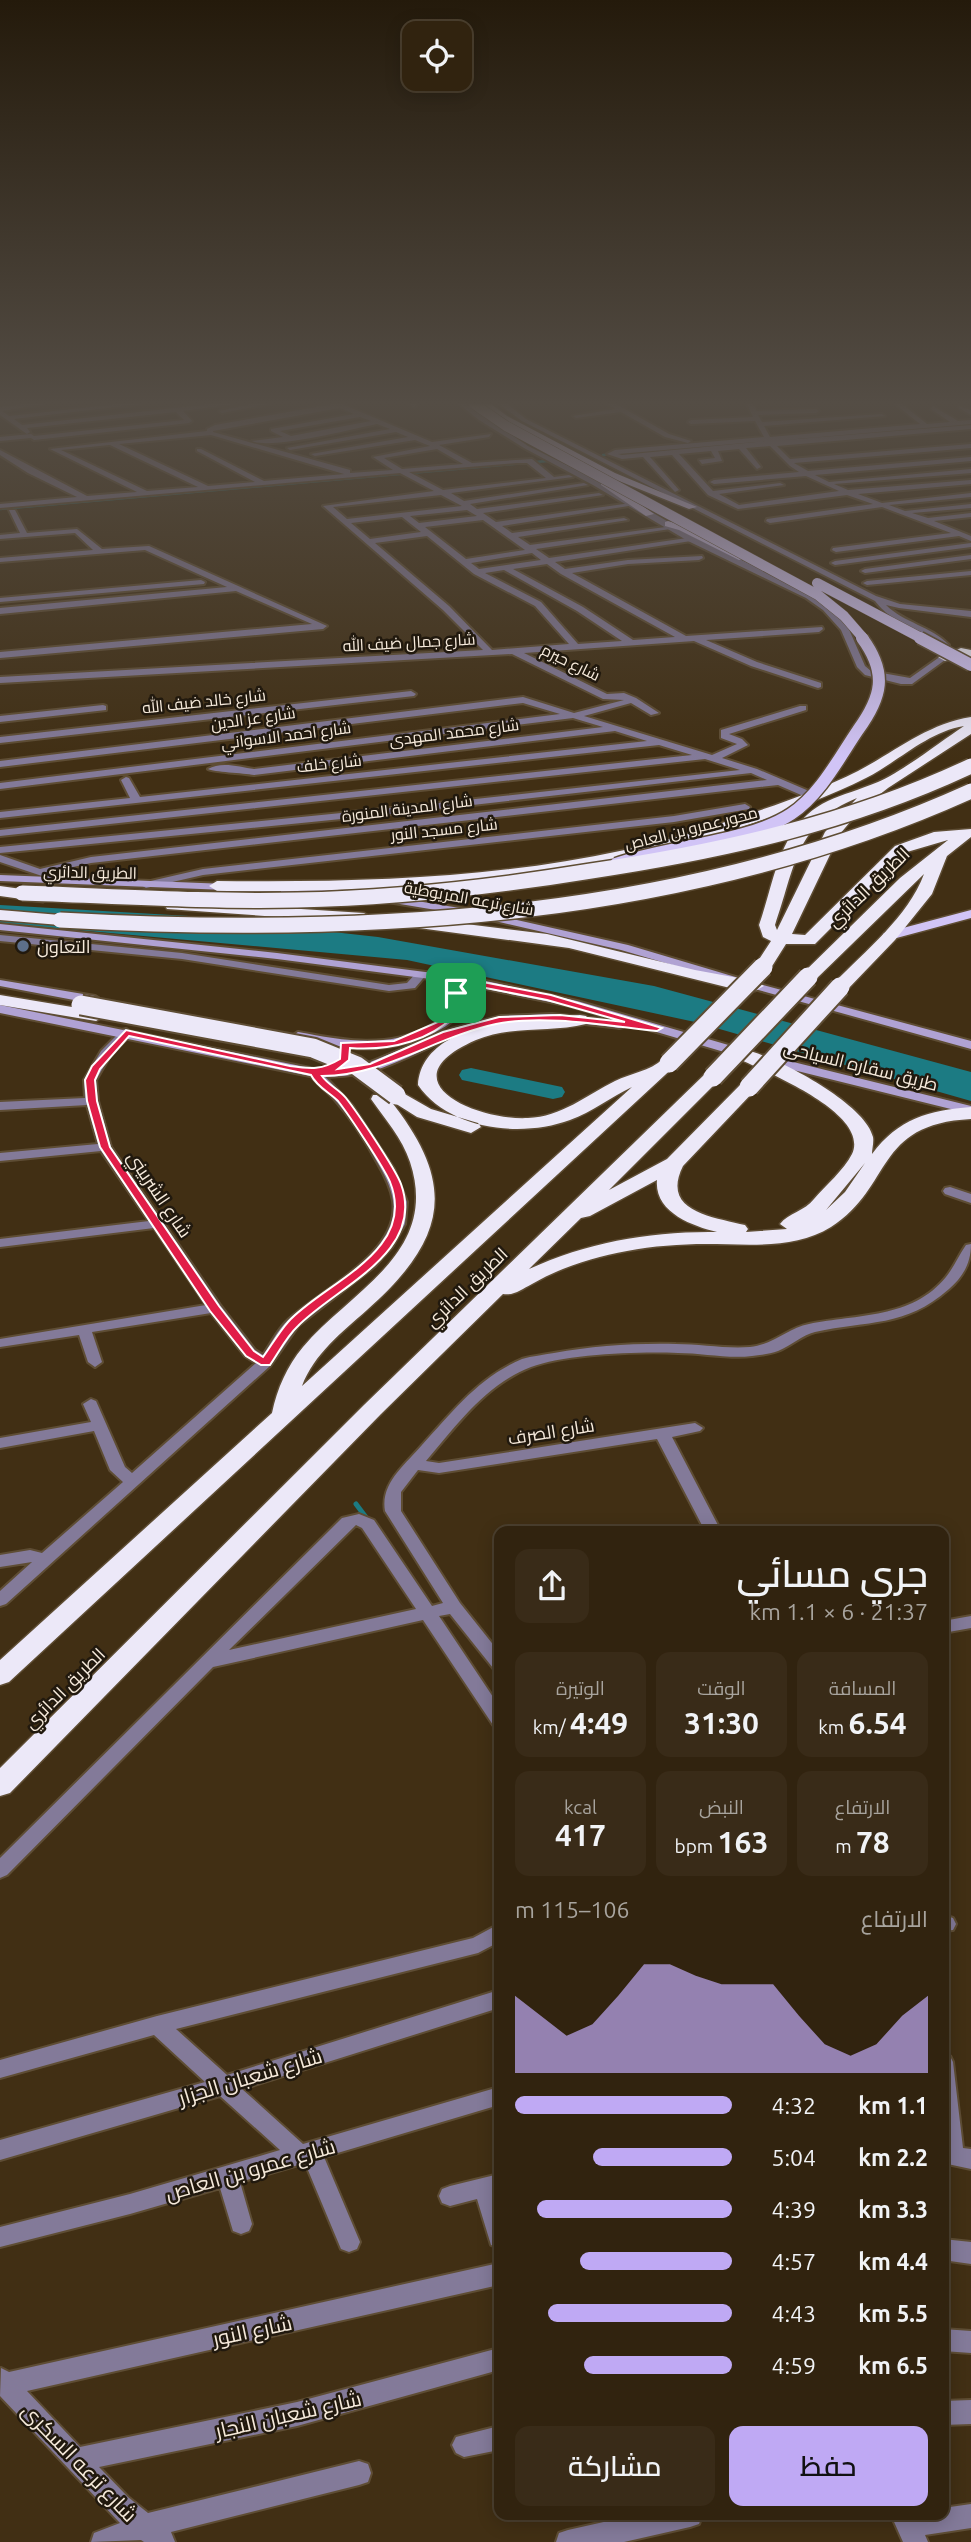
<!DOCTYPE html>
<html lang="ar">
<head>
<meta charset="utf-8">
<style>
  body { margin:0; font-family:Ubuntu,Cairo,sans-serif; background:#392b18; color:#f1f3f6; direction:rtl; height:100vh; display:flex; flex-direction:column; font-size:26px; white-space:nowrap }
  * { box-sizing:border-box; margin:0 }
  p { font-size:23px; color:#a8a49e }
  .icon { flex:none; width:38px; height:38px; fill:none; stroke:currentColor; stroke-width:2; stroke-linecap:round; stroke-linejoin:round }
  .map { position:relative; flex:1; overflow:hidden; direction:ltr }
  .drawer { position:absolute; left:494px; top:1526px; width:455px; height:994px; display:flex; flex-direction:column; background:#31230f; border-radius:14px; box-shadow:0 4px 18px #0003,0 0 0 2px #4c402f; direction:rtl }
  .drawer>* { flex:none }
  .tools { position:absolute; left:402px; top:21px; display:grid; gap:14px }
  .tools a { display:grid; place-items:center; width:70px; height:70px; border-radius:14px; background:#31230f; box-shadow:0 4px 18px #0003,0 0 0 2px #4c402f; font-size:35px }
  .pin { position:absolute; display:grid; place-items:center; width:60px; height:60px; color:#fff; margin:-30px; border-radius:14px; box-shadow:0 4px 10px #0006 }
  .round { display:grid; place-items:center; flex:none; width:74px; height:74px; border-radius:14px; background:#392b18 }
  .head { display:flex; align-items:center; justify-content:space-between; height:119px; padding:0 21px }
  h1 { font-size:38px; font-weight:600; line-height:52px }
  .stats { display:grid; grid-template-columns:repeat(3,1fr); gap:10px; height:119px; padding:7px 21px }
  .stats div { display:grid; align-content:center; border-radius:14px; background:#392b18; text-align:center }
  .stats b { font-size:30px; font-weight:600 }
  .stats small { font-size:19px; font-weight:400 }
  .stats p { font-size:19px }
  .chart { height:196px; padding:14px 21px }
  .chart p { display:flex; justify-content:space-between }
  .chart svg { width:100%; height:126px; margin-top:7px; fill:#bfa9f4; opacity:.7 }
  .button { display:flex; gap:14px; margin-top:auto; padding:14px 21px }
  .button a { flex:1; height:80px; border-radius:14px; background:#bfa9f4; color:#111; font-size:28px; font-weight:600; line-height:80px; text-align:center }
  .button a+a { background:#392b18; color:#f1f3f6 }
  ul { padding:0 21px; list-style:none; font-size:23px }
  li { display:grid; grid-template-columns:112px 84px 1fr; align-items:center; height:52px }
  li i { height:18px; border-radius:9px; background:#bfa9f4 }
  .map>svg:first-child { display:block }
</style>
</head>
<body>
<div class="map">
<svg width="971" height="2542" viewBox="0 0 971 2542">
  <rect width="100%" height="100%" fill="#412f14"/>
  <path fill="#1c7b83" d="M0,905L189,916L378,937L654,986L971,1072V1101L695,1022L407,960L0,923Z"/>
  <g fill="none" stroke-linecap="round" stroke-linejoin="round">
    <path stroke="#1c7b83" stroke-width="2.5" d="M873,433L971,424
      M603,455L696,448
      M0,509L547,461"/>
    <path stroke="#1c7b83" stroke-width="5" d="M356,1504L368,1520"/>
    <path fill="#1c7b83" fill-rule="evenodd" d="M471,1068L562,1087L565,1092L562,1097L553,1099L462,1080L459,1075L462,1070Z"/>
    <g stroke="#5e4d34" stroke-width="4">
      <path id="minor" d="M23,404H44L2,411L9,416L118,404H141L14,419L22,425L210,404H233L183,411L192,421L189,423L34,440L31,438L0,441V437L31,434L34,436L184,420L176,412L27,428L30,432L27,434L0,415V407Z
        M252,404H269L222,413L219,411Z
        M333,404H342L432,442L491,434L489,437L439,445L472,463L532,459L554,477L569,475L573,477L451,493L464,501L584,483L588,485L470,504L477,509L599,493L603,495L483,513L496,522L631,503L635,505L502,526L512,533L624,518L628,520L518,537L530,545L673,526L677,528L536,549L549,558L694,537V541H691L555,562L565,569L628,560L702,556L703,558L699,560L628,564L572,573L686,636L822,627L823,629L819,632L706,640L757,662L821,683V687L818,688L751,666L694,641L524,653L607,694L624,693L636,698L659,713L651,715L631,703L584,716L712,755L737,744L721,738V730L800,706H806V710L729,734L742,739L748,745L722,758L757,769L816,794V798H808L778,785L91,863L51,872L53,875L48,878L0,862V855L40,869L91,857L767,780L751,773L411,812L0,853V847L411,806L740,770L705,759L0,836V830L692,755L659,745L0,818V812L130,798L121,780L126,777L129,778L140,797L647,741L615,731L254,775C244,773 213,772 208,769C221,761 240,767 254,769L603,727L573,718L0,789V783L560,714L523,703L0,767V761L523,697L574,713L624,700L603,699L512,654L0,683V677L483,650L443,610L323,506L434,491L400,473L0,508V504L77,497L28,473L0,455V450L87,496L137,492L50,449L207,431V429L215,425ZM340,408L354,414L271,429V431L283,437L252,441C271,450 352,429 377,424L390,429L287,448L290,450L396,432L408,437L311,454L315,456L415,440L430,446L373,457L393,470L350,473V470L213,432V431ZM360,417L371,421L291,436L280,431ZM211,435L344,474H345L264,481L201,449H197V451L255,482L208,486L119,444ZM109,445H110L198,487L147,491L61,450ZM437,449L463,464L402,469L384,458ZM516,463H527L546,478L443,490L409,472ZM441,495L462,506L347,519L333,507ZM467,510L477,516L419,523L410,516ZM402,517L421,532L370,539L351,523ZM483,520L525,550L466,559L425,527ZM427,536L474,574L535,606L569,644L492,650L449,606L375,543ZM532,553L541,560L479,569L471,563ZM547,564L561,574L675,637L633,640L583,607L513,569ZM504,570L577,611L622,641L578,644L541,602L485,573Z
        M410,404H417V405L414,407Z
        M608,404H616L669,434L691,441L688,443L665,437L621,412L576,418L573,416L615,409Z
        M747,404H753L757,411L816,409L819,411L816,413L758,415L762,422L882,414L885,416L764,426L770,437L920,424L895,404H902L927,424L950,422L931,409L933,406L958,421L971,420V424L773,441L971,425V429L777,446L790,459L971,444V448L794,463L808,471L971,457V461L815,475L829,482L971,469V473L834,484L848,490L971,480V484L858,494L882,503L971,493V497L889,505L905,511L971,504V508L912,513L928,518L971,513V517L934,521L971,536V541L959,536L836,552L832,550L833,548L951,533L882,507L770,523L766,521L767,519L873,504L847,495L738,509L708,495L672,455L650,457L679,490L675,492L643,457L622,459L607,454L615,450L764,437L755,421L691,424L688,422L691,420L753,417ZM766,441L622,455L618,454ZM770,446L790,466L799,472L714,480L710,482L714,484L806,476L839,491L739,505L719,494L784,485L780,483L713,491L679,454L711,451L715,458L699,460L702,464L722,461L718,451L739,449L757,469L761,467L746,448Z
        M959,406L971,410V415L959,408Z
        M9,510H15L27,533L77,529L102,549L149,546L327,626L323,629L0,658V652L312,624L236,591L0,614V608L227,587L145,550L0,562V558L93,550L75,533L0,539V535L20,533Z
        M971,543V547L835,565L831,563L835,561Z
        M971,555V559L865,573L861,571L865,569Z
        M971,571V575L867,585L863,583L867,581Z
        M201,580L205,582L204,584L0,602V598Z
        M411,691L416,694L414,696L0,743V737Z
        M103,705L106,706V710L0,722V716Z
        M745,804L750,807L749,809L674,822L203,875L146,888L141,885L142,883L203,869L674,816Z
        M126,1029L132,1033L110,1056L96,1080L98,1101L111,1147L220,1305L255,1350L263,1355C271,1344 277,1330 288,1320C319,1291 401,1253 393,1201C391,1187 384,1174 377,1162C365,1140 351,1118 335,1100C326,1090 316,1084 309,1073L311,1070H319L352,1105L394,1169L407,1202L405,1224L392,1247L375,1266L298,1326L270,1366L6,1604L0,1606V1591L32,1562L0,1567V1555L30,1550L42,1553L123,1482L110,1470L94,1431L0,1448V1438L91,1422L83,1404L91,1399L96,1401L125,1467L132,1473L256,1363L245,1356L211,1313L92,1332L102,1362L95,1367L88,1362L79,1335L0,1347V1339L206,1305L154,1228L0,1247V1239L149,1221L101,1151L0,1161V1153L98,1144L87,1105L0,1110V1102L85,1098L84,1080L101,1051L122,1030Z
        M950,1187L971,1194V1203L945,1194L943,1191L945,1188Z
        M971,1244C971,1263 963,1277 949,1289C905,1328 868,1320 815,1332C802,1335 791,1346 778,1351C770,1354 760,1355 752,1356C728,1359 702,1353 678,1353C642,1351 564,1354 531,1367C485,1385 457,1425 426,1461L439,1463L695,1423L703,1428L700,1431L672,1437L720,1529L719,1531H705L657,1439L439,1473L418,1470L401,1492V1511L460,1603L499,1652V1670L493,1668L450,1614L439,1616L499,1706V1727L493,1725L423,1620L213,1667L7,1875L0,1878V1858L342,1518L359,1514L374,1520L432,1606L443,1603L385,1511C380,1483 406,1464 422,1445C453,1411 479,1377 522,1359C532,1356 543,1355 554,1353C593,1346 635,1343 676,1344C700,1344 726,1349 750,1347C773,1345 788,1328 809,1324C857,1314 912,1319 946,1277C954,1267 959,1255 966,1245ZM356,1525L362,1528L416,1609L229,1650Z
        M971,1616V1628L943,1633V1621Z
        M943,1915L953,1918L956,1924L953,1930L943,1931Z
        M499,1924V1942L478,1953L176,2029L227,2075L499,1990V2008L242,2089L303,2144L499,2087V2105L324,2157L360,2242L357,2249L349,2252L341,2249L305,2163L240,2182L252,2224L249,2231L241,2234L233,2231L220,2188L130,2214L0,2247V2227L130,2194L280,2150L220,2096L0,2160V2140L205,2082L154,2035L0,2078V2060L157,2016L473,1938Z
        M943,2053L950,2056L953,2062L963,2148L971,2149V2169L943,2163Z
        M499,2174V2248L491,2245L477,2199L450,2206L442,2203L439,2196L442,2189L450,2186Z
        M943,2239L971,2242V2264L943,2260Z
        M499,2263V2285L27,2391L80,2447L297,2402L499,2348V2370L297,2426L99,2467L128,2497L148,2513L359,2461L368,2464L371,2473L368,2482L359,2485L171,2532L175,2542H144L141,2540L91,2542L94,2533L120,2523L0,2396L1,2368L9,2372Z
        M943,2329L971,2331V2353L943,2351Z
        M971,2400V2424L943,2425V2401Z
        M499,2426V2450L464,2457L456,2453L452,2445L456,2437Z
        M971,2504V2528L925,2535L928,2542H903L891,2515H943V2508Z
        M635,2515H702L699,2524L690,2527L624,2542H556L559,2533L568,2530Z"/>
    </g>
    <g stroke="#5e4d34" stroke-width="4">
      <path id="tertiary" d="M459,404H466L528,446L599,481L694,537L812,594L829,606L848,627L865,666L871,671L910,678L941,656V646C920,628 892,624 875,601L522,421L499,404H507L526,419L876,596L900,604L971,611V617L899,608L886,605C904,623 931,626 949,645V657L912,684H901L865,675L857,667L841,630L823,610L806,598L688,541L593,485L524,448L479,420Z
        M0,935L182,953L389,985L407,983L417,972H425L427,974L415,988L389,991L182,959L0,941Z"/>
    </g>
    <g stroke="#5e4d34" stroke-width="4">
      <path id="secondary" d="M0,875L226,884L231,887L226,890L0,881Z
        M285,887L338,891L343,894L338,897L281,892V888Z
        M386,896L466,909L471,912L466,915L382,901V897Z
        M486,913L628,945L759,984L971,1041V1049L751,988L621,950L482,918L481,916Z
        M0,924L277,953L472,978L577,1001L749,1051L751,1054L745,1058L741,1057L623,1022V1027L619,1028C571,1022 521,1015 474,1029C438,1040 405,1062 369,1072C351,1076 333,1077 315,1077L0,1013V1005L315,1069L363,1065L451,1029L501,1016L552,1014L620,1021L570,1006L452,982C489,1023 408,1046 378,1048C358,1050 337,1046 318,1043C309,1042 299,1041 292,1036L298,1032C342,1040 386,1049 428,1027C444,1019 450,1011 450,994L438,980L277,959L0,930Z
        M0,980L95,996L101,1000L95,1004L0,986Z
        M765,1055L971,1106V1114L761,1062L759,1059L761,1056Z"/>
    </g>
    <g stroke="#5e4d34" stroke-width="3">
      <path id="primary" d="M482,404H491L507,416L615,473L697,507L689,509L609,477L501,420Z
        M601,481H607L654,514L646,516L601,485Z
        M668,521L685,526L747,558L739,560L679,530L665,526V522Z
        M971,910V918L889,940L882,936L884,933Z"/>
    </g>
    <g stroke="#5e4d34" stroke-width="3">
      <path id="motorway" d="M961,648L971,650V658L962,656L945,661L938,657Z
        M971,717V734L888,788L860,810L840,834L792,934L805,935L895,846L934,832L971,829V837L947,856L932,894L895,940L846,991H834L831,987L834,983C865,951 908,917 924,874L814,981L808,982L799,977L900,878L948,840L907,852L815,944H786L769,971L763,972L754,967L771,941L763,937L759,925C769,897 774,865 789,838C812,798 840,798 878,782C903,771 940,742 964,726C927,732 898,762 866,778C826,798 784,813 742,827C572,883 395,893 217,891L209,886L217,881C391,883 569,877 734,819C776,805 818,791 858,771C896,751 927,724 971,717ZM857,798L825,832L777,930L775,925C795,869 795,823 857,798Z
        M0,886L43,892L51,897L43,902L0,896Z
        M173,901L364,913L372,918L364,923L167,909L165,906L167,903Z
        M0,910L60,915L68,920L60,925L0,920Z
        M410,917L547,934L695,970L755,981L764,986L755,991L734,989L569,948L404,926L402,922L404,918Z
        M0,995L96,1011L105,1016L96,1021L0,1005Z
        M580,1015L586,1016L589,1020L586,1024C550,1033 512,1025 476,1040C384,1080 475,1121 528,1118C561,1117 587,1095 615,1081C631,1073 650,1071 663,1059H675L678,1063L9,1682L0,1685V1660L272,1413C277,1389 287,1366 303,1347C351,1290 440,1253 410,1162C402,1138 385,1119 371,1099L373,1095H387L396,1089L431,1109L478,1123L481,1127L471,1133L417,1117L390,1100C458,1185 447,1239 367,1310C342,1332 314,1354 302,1386L632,1087C611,1097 592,1112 570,1120C521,1138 449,1130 418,1085C422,1020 532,1017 580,1015Z
        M743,1049C775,1056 865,1103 873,1137C874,1142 872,1149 872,1154C898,1119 929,1110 971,1107V1119C873,1124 894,1187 831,1227C794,1250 747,1244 706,1244C680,1244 653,1246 627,1251C594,1257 561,1267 532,1284C522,1289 514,1296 503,1294L381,1414L10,1793L0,1796V1768L365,1404L706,1073L713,1071L722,1077L609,1190L667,1159L742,1083L749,1081L758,1087L683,1166C660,1212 714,1217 745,1225L748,1229L746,1232L787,1229L780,1224C788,1213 805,1211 814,1199C825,1186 844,1170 852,1154C871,1113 763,1071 737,1058L734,1054L737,1050ZM865,1163L845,1192L826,1210ZM657,1180C654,1212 692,1226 717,1232C652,1231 588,1242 529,1269L581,1218L590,1216Z"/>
    </g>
    <use href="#minor" fill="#837a99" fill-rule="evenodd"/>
    <use href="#tertiary" fill="#837a99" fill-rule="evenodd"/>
    <use href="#secondary" fill="#b0a2d3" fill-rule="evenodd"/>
    <use href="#primary" fill="#d1c4f6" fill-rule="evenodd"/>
    <use href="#motorway" fill="#ece8f8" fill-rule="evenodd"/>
    <g stroke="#5e4d34" stroke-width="11" stroke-linecap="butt">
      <path id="primary-bridge-far1" d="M474,404L506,426L818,595L844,616L864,639
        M817,583L923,639"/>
    </g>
    <g stroke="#5e4d34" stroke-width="15" stroke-linecap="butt">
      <path id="primary-bridge" d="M920,638L971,665
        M616,864C667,846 749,842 791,814C820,795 839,758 858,730C882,697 888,673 862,638"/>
    </g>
    <g stroke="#5e4d34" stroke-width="18" stroke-linecap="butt">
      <path id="motorway-bridge-far1" d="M22,893C113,896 205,902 297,900C395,898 493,887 591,871C723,851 850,823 971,766
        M60,920C367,937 688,919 971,791"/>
    </g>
    <g stroke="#5e4d34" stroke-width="23" stroke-linecap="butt">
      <path id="motorway-bridge" d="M81,1005L313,1048L357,1066L396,1095
        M669,1063L763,967
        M713,1077L808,977
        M749,1087L840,987"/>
    </g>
    <use href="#primary-bridge-far1" stroke="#d1c4f6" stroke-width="10"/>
    <use href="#primary-bridge" stroke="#d1c4f6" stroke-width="12"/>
    <use href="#motorway-bridge-far1" stroke="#ece8f8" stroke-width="15"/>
    <use href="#motorway-bridge" stroke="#ece8f8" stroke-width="19"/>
  </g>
  <linearGradient id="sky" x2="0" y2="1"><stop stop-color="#241a0b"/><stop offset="0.53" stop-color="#544d45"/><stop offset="1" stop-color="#544d45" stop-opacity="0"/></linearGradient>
  <rect width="971" height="760" fill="url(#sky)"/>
  <path fill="#e11d48" stroke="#fff" stroke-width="2" fill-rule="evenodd" d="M441,974L551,995L662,1028L657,1031C609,1026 543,1014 496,1024C435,1037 384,1076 322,1076C328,1085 339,1089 346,1098C357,1112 395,1168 401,1184C426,1253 336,1287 298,1326C287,1336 279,1352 270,1365H261L246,1356L210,1311L100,1147L87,1101L85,1080L92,1066L126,1030L290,1066C311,1069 322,1070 340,1059L341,1043L394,1041L438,1022L451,1008V994L436,976ZM450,981L547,1000L625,1022L560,1015L499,1017L443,1032L370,1064L338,1069L349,1060L350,1048C390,1051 435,1041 461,1008L460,993ZM129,1036L311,1075C317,1087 329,1092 338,1101C349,1115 383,1166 390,1182C418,1252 323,1283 288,1322C279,1332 271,1346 263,1357L254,1351L219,1306L110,1147L97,1101L95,1080L100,1069Z"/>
  <circle fill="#5c6f8a" stroke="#21190e" stroke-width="2.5" cx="23" cy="946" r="7"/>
  <g text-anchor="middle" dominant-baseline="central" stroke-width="5" stroke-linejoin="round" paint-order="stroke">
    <g font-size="16" fill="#f6eadb" stroke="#21190e">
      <text transform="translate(409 642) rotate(-3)">شارع جمال ضيف الله</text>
      <text transform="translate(571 662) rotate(26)">شارع حيرم</text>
      <text transform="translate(204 701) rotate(-6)">شارع خالد ضيف الله</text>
      <text transform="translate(253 718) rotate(-8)">شارع عز الدين</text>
      <text transform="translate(454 732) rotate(-7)">شارع محمد المهدى</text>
      <text transform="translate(286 735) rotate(-7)">شارع احمد الاسواني</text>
      <text transform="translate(329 763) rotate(-6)">شارع خلف</text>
      <text transform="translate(407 808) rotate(-7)">شارع المدينة المنورة</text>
      <text transform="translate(691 828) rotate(-14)">محور عمرو بن العاص</text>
      <text transform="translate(444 829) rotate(-6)">شارع مسجد النور</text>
      <text transform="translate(90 872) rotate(1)">الطريق الدائري</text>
      <text transform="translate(469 898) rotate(10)">شارع ترعه المريوطية</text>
    </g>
    <g font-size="18" fill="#f6eadb" stroke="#21190e">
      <text transform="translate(868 887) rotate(-44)">الطريق الدائري</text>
      <text transform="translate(861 1065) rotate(14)">طريق سقاره السياحى</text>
      <text transform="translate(160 1194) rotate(56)">شارع الشربيني</text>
      <text transform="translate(466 1287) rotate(-44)">الطريق الدائري</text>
      <text transform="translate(551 1431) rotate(-9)">شارع الصرف</text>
      <text transform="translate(64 1688) rotate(-45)">الطريق الدائري</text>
    </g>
    <g font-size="18" fill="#f6eadb" stroke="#21190e" text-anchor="start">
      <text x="37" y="946">التعاون</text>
    </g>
    <g font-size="21" fill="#f6eadb" stroke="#21190e">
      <text transform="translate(250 2076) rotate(-17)">شارع شعبان الجزار</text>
      <text transform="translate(250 2169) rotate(-16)">شارع عمرو بن العاص</text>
      <text transform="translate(252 2330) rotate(-12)">شارع النور</text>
      <text transform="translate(288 2414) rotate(-13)">شارع شعبان النجار</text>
      <text transform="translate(80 2462) rotate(46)">شارع ترعه السكرى</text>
    </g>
  </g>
</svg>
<div class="tools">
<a><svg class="icon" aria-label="locate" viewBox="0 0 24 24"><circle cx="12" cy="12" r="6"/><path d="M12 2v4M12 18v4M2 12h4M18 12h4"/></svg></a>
</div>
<div class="pin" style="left:456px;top:993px;background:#1e9e55"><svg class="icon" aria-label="arrive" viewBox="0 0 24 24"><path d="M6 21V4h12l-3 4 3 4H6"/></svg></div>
<section class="drawer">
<div class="head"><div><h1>جري مسائي</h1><p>21:37 · 6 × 1.1 km</p></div><a class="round"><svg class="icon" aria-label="share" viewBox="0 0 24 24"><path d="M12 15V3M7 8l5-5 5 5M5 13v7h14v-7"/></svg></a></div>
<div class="stats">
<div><p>المسافة</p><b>6.54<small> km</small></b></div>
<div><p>الوقت</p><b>31:30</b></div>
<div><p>الوتيرة</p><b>4:49<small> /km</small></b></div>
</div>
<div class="stats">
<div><p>الارتفاع</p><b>78<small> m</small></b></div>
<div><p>النبض</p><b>163<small> bpm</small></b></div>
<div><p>kcal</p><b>417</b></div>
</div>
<div class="chart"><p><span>الارتفاع</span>106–115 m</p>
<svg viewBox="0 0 160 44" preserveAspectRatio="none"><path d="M0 44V17L10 24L20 31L30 27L40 17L50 6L60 6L70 10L80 13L90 13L100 13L110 24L120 34L130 38L140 34L150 24L160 17V44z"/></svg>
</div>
<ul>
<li><b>1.1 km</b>4:32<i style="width:100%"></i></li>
<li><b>2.2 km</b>5:04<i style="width:64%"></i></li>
<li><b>3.3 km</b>4:39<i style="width:90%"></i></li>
<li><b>4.4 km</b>4:57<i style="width:70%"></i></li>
<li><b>5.5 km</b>4:43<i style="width:85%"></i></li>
<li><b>6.5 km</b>4:59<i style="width:68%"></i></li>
</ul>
<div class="button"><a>حفظ</a><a>مشاركة</a></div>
</section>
</div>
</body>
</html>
